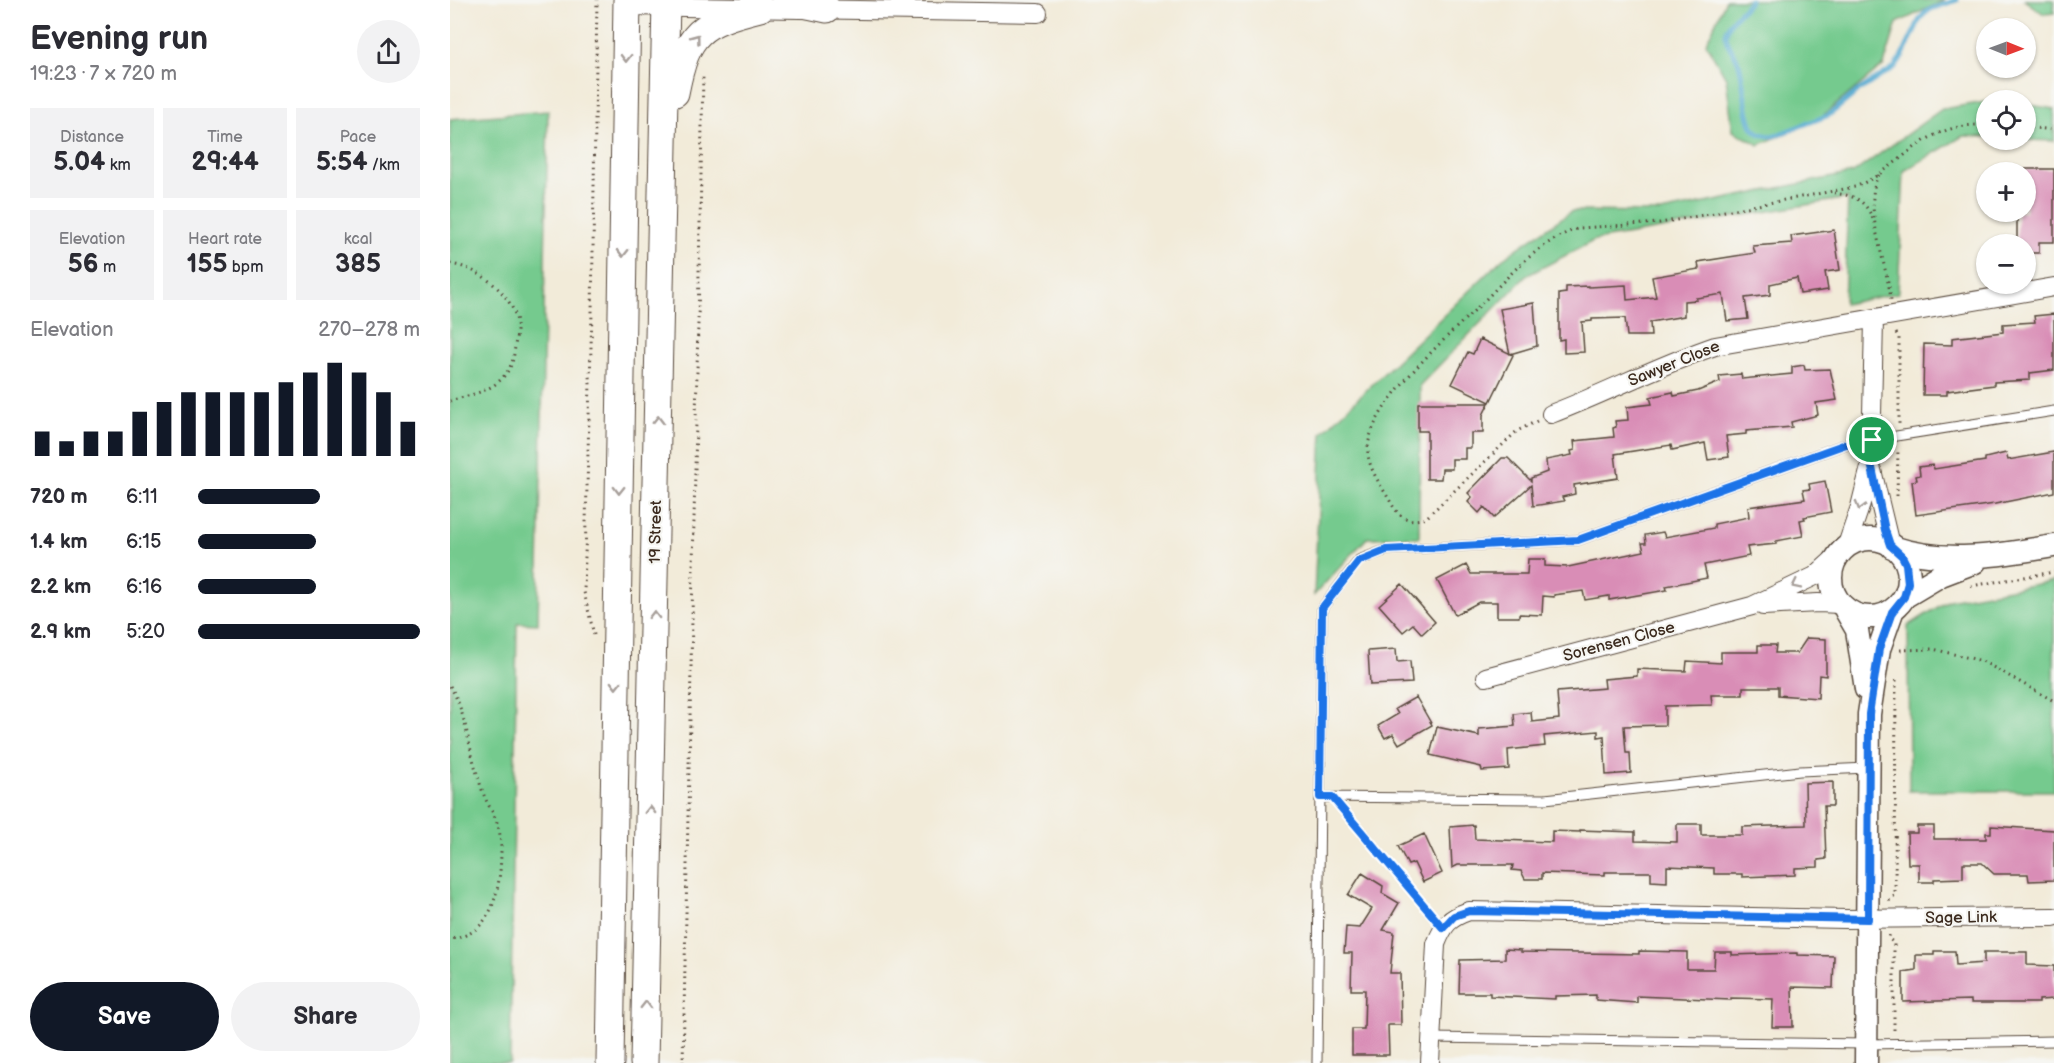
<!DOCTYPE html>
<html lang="en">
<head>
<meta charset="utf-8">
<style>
  body { margin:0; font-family:"Balsamiq Sans",sans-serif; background:#f2f2f3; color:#2b2b33; height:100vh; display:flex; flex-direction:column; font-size:22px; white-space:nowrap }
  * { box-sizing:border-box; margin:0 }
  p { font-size:20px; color:#7c7c81 }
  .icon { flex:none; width:33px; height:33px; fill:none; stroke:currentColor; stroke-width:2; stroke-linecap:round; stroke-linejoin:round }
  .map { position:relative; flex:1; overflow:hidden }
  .side { display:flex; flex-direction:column; background:#fff; width:450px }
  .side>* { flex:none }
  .needle { width:39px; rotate:91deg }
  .fabs { position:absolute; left:1526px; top:18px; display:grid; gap:12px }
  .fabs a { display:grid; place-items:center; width:60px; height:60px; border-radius:50%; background:#fff; box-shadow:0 2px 4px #0004; font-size:30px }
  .pin { position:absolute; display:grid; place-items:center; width:51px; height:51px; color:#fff; margin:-26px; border:3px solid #fff; border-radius:50%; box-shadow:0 2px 6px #0007 }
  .round { display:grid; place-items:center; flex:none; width:63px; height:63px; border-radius:32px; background:#f2f2f3 }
  .summary { display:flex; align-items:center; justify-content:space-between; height:102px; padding:0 30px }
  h1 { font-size:33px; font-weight:800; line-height:45px }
  .figures { display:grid; grid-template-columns:repeat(3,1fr); gap:9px; height:102px; padding:6px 30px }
  .figures div { display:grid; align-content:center; border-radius:0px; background:#f2f2f3; text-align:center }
  .figures b { font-size:26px; font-weight:800 }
  .figures small { font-size:16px; font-weight:400 }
  .figures p { font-size:16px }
  .chart { height:168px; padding:12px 30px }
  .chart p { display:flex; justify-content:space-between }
  .chart svg { width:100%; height:108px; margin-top:6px; stroke:#111827; stroke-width:6 }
  .cta { display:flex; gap:12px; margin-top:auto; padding:12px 30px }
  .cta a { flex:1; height:69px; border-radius:36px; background:#111827; color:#fff; font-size:24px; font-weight:800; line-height:69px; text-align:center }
  .cta a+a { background:#f2f2f3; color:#2b2b33 }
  ul { padding:0 30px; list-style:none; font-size:20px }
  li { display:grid; grid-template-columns:96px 72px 1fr; align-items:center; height:45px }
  li i { height:15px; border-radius:8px; background:#111827 }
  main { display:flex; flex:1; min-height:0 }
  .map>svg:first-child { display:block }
</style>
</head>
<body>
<main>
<section class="side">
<div class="summary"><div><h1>Evening run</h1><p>19:23 · 7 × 720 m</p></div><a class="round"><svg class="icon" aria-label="share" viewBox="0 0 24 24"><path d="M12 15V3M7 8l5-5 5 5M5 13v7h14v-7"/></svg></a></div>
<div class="figures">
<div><p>Distance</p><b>5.04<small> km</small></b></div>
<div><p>Time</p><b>29:44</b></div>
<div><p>Pace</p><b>5:54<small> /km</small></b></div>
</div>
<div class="figures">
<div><p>Elevation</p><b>56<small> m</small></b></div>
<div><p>Heart rate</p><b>155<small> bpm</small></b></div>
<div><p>kcal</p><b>385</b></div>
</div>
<div class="chart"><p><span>Elevation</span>270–278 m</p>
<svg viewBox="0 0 160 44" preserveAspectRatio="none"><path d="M5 44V34M15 44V38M25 44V34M35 44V34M45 44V26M55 44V22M65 44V18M75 44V18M85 44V18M95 44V18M105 44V14M115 44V10M125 44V6M135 44V10M145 44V18M155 44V30"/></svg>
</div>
<ul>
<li><b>720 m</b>6:11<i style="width:55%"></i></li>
<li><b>1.4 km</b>6:15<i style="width:53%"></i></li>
<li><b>2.2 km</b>6:16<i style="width:53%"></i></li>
<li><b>2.9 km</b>5:20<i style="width:100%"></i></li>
</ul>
<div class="cta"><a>Save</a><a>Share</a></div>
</section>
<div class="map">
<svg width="1604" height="1063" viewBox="0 0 1604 1063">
  <rect width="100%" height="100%" fill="#f6f6f2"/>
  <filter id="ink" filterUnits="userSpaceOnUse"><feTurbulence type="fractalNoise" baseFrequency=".0167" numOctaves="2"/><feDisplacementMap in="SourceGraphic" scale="12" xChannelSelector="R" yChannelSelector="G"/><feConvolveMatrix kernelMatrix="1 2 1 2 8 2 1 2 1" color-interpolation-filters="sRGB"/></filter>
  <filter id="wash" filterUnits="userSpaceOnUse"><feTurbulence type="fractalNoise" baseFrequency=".008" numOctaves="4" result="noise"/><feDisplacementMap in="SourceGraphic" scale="24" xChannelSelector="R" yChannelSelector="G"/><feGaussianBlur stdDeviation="1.35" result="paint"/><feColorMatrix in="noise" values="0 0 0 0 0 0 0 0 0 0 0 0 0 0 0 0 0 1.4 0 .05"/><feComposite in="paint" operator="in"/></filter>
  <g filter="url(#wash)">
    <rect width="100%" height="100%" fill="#f2ebd9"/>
    <path fill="#75ca8e" stroke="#587a56" stroke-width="1.5" d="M1276,0H1495L1447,23L1434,65L1370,118L1309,145L1283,131L1276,78L1256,43Z
      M1574,0H1604V13L1594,14Z
      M1536,102V137L1513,136L1454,171L1448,293L1394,304L1398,198L1145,240L1076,276L970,385L969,537L917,538L864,595L872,433L1052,259L1122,211L1211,212L1403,173L1492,109Z
      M1575,104L1604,109V141L1575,140Z
      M98,111L88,624L67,623L60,1063H0V119Z
      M1604,581V791H1459L1458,626L1499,600Z"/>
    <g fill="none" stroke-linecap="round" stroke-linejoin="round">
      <path stroke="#55aad1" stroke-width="5" d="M1300,0C1293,12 1278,19 1276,34C1275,44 1286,54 1289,64C1294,79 1295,117 1303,128C1309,135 1316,136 1324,136L1379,115L1408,91L1445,67L1453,55L1470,19L1475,13L1481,9L1507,0"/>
    </g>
    <g id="blocks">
      <path fill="#d98db6" d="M1575,169H1604V242H1589V253H1575V244H1567V212H1575Z
        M1384,230L1390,270L1375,272L1378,290L1350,294L1347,278L1320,284V295L1295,298L1298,319L1277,321L1273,294L1246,298L1247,300L1234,301V316L1200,322L1201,336H1177L1175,318L1142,319V321L1132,322L1134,352L1114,353V339L1109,340V294L1116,293V287L1138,286L1139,287L1176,285L1177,300L1206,297L1202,277L1249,269L1248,262L1305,253L1303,246L1342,243L1341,236Z
        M1084,303L1087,346L1060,354L1050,309Z
        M1604,314V370L1580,373V380L1544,382V385L1497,391V395H1473L1474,344L1502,345V338L1553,332V324L1585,322L1584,316Z
        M1030,339L1063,355L1040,402L1002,384L1018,352L1023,354Z
        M1354,365L1355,370L1380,369L1387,400L1366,403L1368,415L1341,422L1342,427L1296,431V434L1276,436L1279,457L1258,460L1255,443L1222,450L1221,445L1165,454L1168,478L1124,485L1125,494L1112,497L1114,501L1083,506L1081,485L1044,518L1034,507L1029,513L1018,502L1022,497L1018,493L1052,458H1058L1081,481V478L1097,472L1096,460L1122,455L1121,451L1125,450L1124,441L1164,437L1163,428L1166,427L1165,421L1178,420L1177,407L1202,404L1200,397L1223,392L1224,396L1248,391L1270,382L1269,376L1291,374L1292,379L1342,374V367Z
        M968,403H1039L1033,415V433H1021V448H1015V459H1002V469H992L991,479H977V431H968Z
        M1604,452V492L1545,504L1466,515L1462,481L1467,480L1466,476L1470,475L1469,467L1483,465L1484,469L1535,461V458L1556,453L1558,460Z
        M1375,481L1381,512L1354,517L1355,519L1350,520L1353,536L1326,541V544L1297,547L1299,556L1254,565L1257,578L1216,586L1217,590L1159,600V596L1135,600L1133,591L1104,595V597L1093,596L1092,615L1069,614V617H1047V602H1029L1005,615L987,580L1016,565L1021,574H1077L1078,559H1095V566L1118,567L1194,551L1192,543H1196L1195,535L1213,532L1215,537L1264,528V524L1299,517L1298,507L1355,499L1353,490L1360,489L1359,484Z
        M952,584L985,622L972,634L963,624L953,632L929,605Z
        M1357,638L1376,639V676L1369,675L1368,698L1328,695V687H1293V695H1261L1262,705L1215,706V725L1174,726L1176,753H1180L1181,773L1156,775L1154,736L1148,737V731L1094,736L1095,746L1058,750L1059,769L1032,771L1031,767L980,755L987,727L1029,736V729L1065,726L1064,714L1081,712L1082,722L1109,719L1107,692L1155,688L1154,679L1187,676V669L1236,671L1237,661L1271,663V652H1308V645H1326L1325,653H1347Z
        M946,649L947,662L960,661L962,683L920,685L918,651Z
        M966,697L982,725L949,744L943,734L935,738L928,726L948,714L945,709Z
        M1383,782V806H1374L1376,859L1368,860V867L1345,868V875L1292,877V874H1264V868L1217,866V882L1201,881V872H1155V875L1092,873V879H1075L1071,871L1062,870L1063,865H1008L1002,868L1000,827L1024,825L1025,839L1102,842V831L1130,832V830L1185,832V841L1227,842V824H1251V835H1292V827L1356,825L1355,783Z
        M1467,826H1484V839H1536V833H1541V826L1604,830V880L1579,881L1578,874H1544L1532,863H1513V878L1484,879V882H1469V864H1458L1457,833H1467Z
        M974,834L992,873L973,882L964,863L958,865L948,846Z
        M912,873L933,886L932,893L949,903L933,930L944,932L940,973H950L951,1025H938L939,1055H902V1029H914L915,990H901L902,953H894L896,927L910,928L922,909L898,895Z
        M1055,949L1071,950V952L1189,954V951L1237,952V969H1264L1265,952H1282V955L1347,953V955L1384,956L1383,988L1342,987L1343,1027H1322L1323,999L1281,998V1000L1187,996V1003L1146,1000V995L1105,996V999L1040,996V993H1009L1010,960L1055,959Z
        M1484,951H1505L1506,965L1534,963V952H1577V965L1604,966V999L1589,1000V1003H1521V1000L1453,1002V972L1466,970V955H1484Z"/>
    </g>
  </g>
  <g filter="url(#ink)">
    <use href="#blocks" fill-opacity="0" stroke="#56473a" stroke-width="1.5"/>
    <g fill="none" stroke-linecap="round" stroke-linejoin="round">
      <g stroke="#56473a" stroke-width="11">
        <path id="service" d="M870,797L1095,799L1350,771L1418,768
          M981,1038L1416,1044L1604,1041
          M867,1063L872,608L909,560L936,550L1128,540L1396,444L1604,411"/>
      </g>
      <g stroke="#56473a" stroke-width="20">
        <path id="minor" d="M177,6L588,13
          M1101,414C1156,393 1209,365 1265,346L1604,287
          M1422,470L1440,545
          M1396,548L1410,507L1421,463L1424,319
          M1313,606L1368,603L1390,604
          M1036,677L1302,606L1365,576L1386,557
          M980,1063L986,944C994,924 999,918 1019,911L1395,919L1604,917"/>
      </g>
      <g stroke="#56473a" stroke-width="25">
        <path id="tertiary" d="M1381 578a39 39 0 1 1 78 0a39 39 0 1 1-78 0Z
          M1442,547C1496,565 1549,555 1604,546
          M1454,597L1491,575L1525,562
          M1396,611L1407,630L1416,689
          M1416,1063L1419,714L1429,649L1442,612"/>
      </g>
      <g stroke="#56473a" stroke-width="29">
        <path id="secondary" d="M335,0L377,9
          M225,93C237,31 250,23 310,8
          M160,1063L177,0
          M194,1063L216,0"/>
      </g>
      <path stroke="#56473a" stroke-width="3" stroke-dasharray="1.5 4.5" stroke-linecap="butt" d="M1575,127L1604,130
        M1429,175C1411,202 1438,267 1441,300
        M1384,193C1405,196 1414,199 1423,219
        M0,264C28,267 62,293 67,322C68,330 66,338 65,346C64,357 62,367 54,376C41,392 19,395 0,401
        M1446,333L1449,338V424
        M1087,421L1067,431L976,518C958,523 949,518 940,501C931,485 916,466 918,447C922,401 1001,334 1033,302C1049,286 1065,268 1083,254C1097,243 1113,233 1130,228L1210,223L1405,187C1457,165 1470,123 1536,125
        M1447,496L1448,449
        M1521,586L1604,572
        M144,635L134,592L142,312L147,0
        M1450,650L1483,649L1532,661L1604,701
        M0,686C15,710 18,743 26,770C29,780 32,791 36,800C41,810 47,819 49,830C52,843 51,858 50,872C46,904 37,935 0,939
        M893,810L982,915
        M1439,901L1445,895L1446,679
        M1439,935V939L1444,943V1031
        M233,1063L253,75"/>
      <use href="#service" stroke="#fff" stroke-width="9"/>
      <use href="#minor" stroke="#fff" stroke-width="18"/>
      <use href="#tertiary" stroke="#fff" stroke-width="22"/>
      <use href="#secondary" stroke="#fff" stroke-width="27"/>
    </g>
    <defs><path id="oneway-chevron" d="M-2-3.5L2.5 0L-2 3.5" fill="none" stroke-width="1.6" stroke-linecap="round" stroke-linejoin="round" transform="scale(1.5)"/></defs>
    <g stroke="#a79f9a">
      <use href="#oneway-chevron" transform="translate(246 38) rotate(-53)"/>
      <use href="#oneway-chevron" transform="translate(176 58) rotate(91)"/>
      <use href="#oneway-chevron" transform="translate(173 253) rotate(91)"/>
      <use href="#oneway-chevron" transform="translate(208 420) rotate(-89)"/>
      <use href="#oneway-chevron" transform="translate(169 490) rotate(91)"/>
      <use href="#oneway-chevron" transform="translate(1410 506) rotate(106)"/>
      <use href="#oneway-chevron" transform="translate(1346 585) rotate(154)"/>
      <use href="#oneway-chevron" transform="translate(204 615) rotate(-89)"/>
      <use href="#oneway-chevron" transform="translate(166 685) rotate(91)"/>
      <use href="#oneway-chevron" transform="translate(200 810) rotate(-89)"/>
      <use href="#oneway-chevron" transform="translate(196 1005) rotate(-89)"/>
    </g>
  </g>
  <g fill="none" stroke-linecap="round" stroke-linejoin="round" filter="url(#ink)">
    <g stroke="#fff" stroke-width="12">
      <path id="route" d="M1422,440L1421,463L1435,530L1440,545L1452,556L1456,564L1458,583L1454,597L1442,612L1429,649L1419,714L1418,919L1019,911L1004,916L993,928L882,797H870L872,608L909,561L936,550L1128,540L1396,444Z"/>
    </g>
    <use href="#route" stroke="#1a73e8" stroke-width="8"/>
  </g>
  <g text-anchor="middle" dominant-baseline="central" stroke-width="4.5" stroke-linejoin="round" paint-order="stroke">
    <g font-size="16" fill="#3b2a1e" stroke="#f6f6f2">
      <text transform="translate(1224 364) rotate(-22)">Sawyer Close</text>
      <text transform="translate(206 532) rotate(-89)">19 Street</text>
      <text transform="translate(1169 642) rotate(-15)">Sorensen Close</text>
      <text transform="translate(1511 918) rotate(-1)">Sage Link</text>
    </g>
  </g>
</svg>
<div class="fabs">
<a><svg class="needle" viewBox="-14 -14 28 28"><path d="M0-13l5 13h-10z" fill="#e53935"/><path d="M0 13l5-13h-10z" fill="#7c7c81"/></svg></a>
<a><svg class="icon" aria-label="locate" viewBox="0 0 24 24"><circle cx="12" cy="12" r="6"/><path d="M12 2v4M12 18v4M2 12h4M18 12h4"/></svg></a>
<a>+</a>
<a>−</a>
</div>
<div class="pin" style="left:1422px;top:440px;background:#1e9e55"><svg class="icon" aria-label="arrive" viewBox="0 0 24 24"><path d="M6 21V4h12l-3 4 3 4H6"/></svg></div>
</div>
</main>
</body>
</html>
